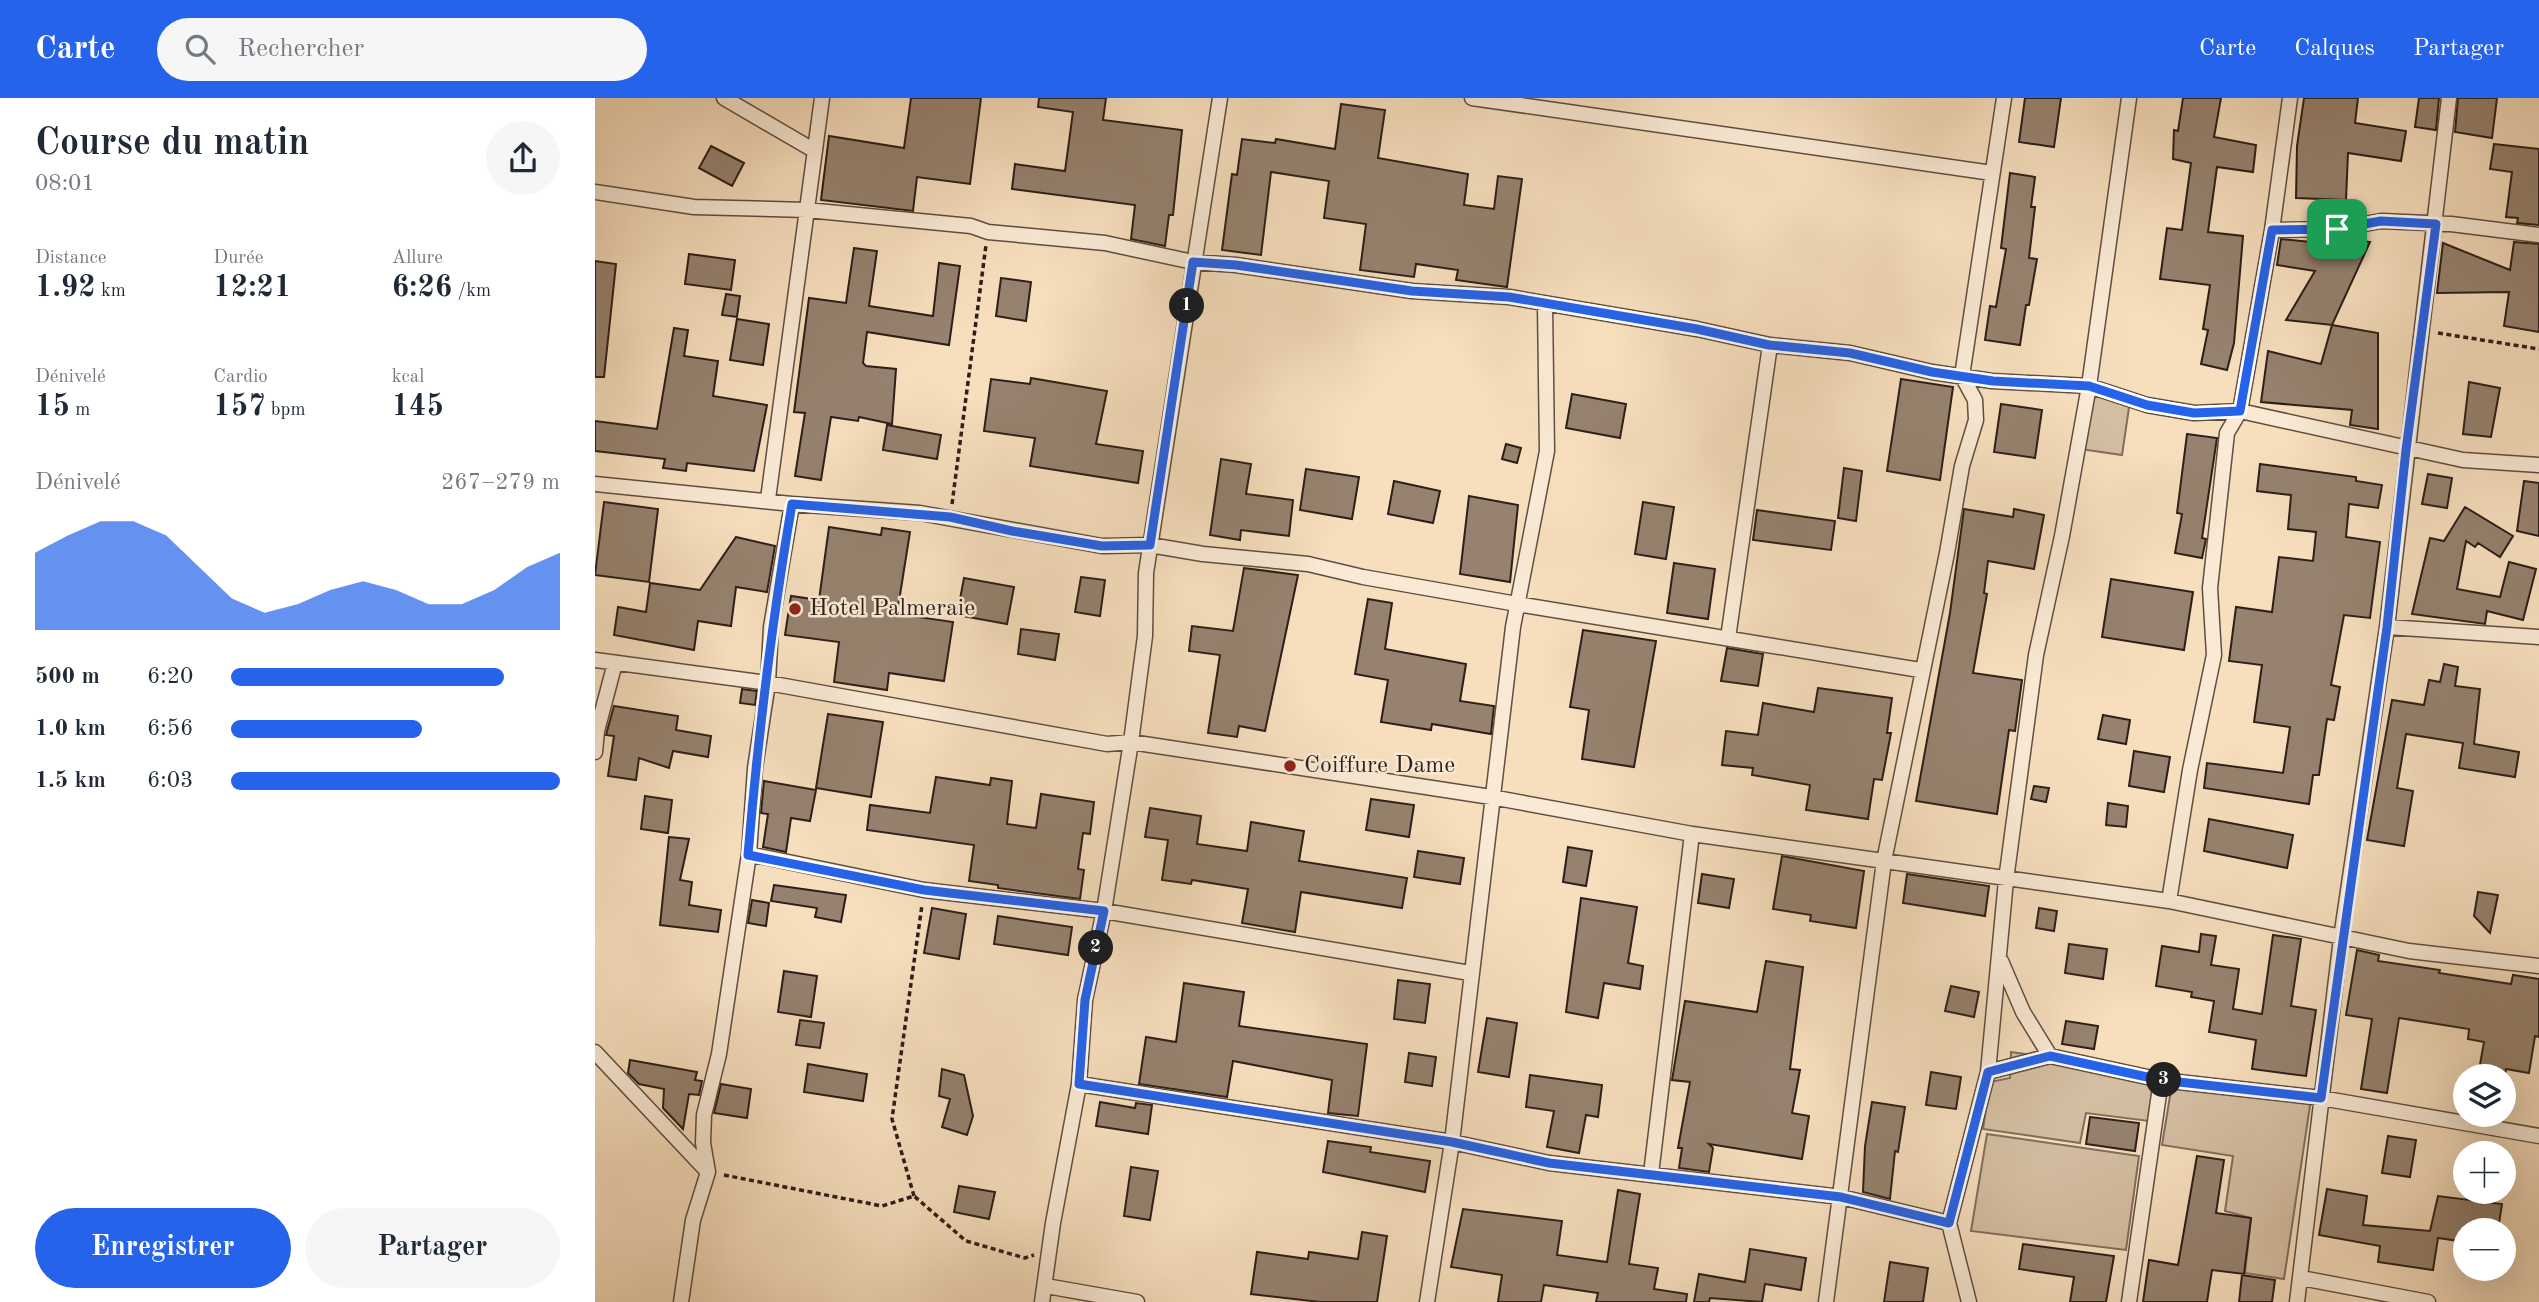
<!DOCTYPE html>
<html lang="fr">
<head>
<meta charset="utf-8">
<style>
  body { margin:0; font-family:"Old Standard TT",serif; background:#f6f6f7; color:#1f2937; height:100vh; display:flex; flex-direction:column; font-size:26px; white-space:nowrap }
  * { box-sizing:border-box; margin:0 }
  p { font-size:23px; color:#747a83 }
  .icon { flex:none; width:38px; height:38px; fill:none; stroke:currentColor; stroke-width:2; stroke-linecap:round; stroke-linejoin:round }
  .map { position:relative; flex:1; overflow:hidden }
  .side { display:flex; flex-direction:column; background:#fff; width:595px }
  .side>* { flex:none }
  .tools { position:absolute; left:1858px; top:966px; display:grid; gap:14px }
  .tools a { display:grid; place-items:center; width:63px; height:63px; border-radius:50%; background:#fff; box-shadow:0 7px 28px #0002; font-size:35px }
  .pin { position:absolute; display:grid; place-items:center; width:60px; height:60px; color:#fff; margin:-30px; border-radius:14px; box-shadow:0 4px 10px #0006 }
  .km { position:absolute; width:35px; height:35px; margin:-18px; border-radius:50%; background:#222; color:#fff; font-size:19px; line-height:35px; text-align:center }
  .round { display:grid; place-items:center; flex:none; width:74px; height:74px; border-radius:37px; background:#f6f6f7 }
  .summary { display:flex; align-items:center; justify-content:space-between; height:119px; padding:0 35px }
  h1 { font-size:38px; font-weight:600; line-height:52px }
  .figures { display:grid; grid-template-columns:repeat(3,1fr); gap:10px; height:119px; padding:7px 35px }
  .figures div { display:grid; align-content:center }
  .figures b { font-size:30px; font-weight:600 }
  .figures small { font-size:19px; font-weight:400 }
  .figures p { font-size:19px }
  .chart { height:196px; padding:14px 35px }
  .chart p { display:flex; justify-content:space-between }
  .chart svg { width:100%; height:126px; margin-top:7px; fill:#2563eb; opacity:.7 }
  .action { display:flex; gap:14px; margin-top:auto; padding:14px 35px }
  .action a { flex:1; height:80px; border-radius:42px; background:#2563eb; color:#fff; font-size:28px; font-weight:600; line-height:80px; text-align:center }
  .action a+a { background:#f6f6f7; color:#1f2937 }
  ul { padding:0 35px; list-style:none; font-size:23px }
  li { display:grid; grid-template-columns:112px 84px 1fr; align-items:center; height:52px }
  li i { height:18px; border-radius:9px; background:#2563eb }
  header { display:flex; align-items:center; gap:42px; box-sizing:border-box; height:98px; padding:0 35px; background:#2563eb; color:#fff }
  header strong { font-size:33px }
  nav { display:flex; gap:38px; margin-inline-start:auto; font-size:24px }
  .search { width:490px; height:63px; background:#f6f6f7; display:flex; align-items:center; gap:18px; box-sizing:border-box; padding:0 24px; border-radius:38px; color:#747a83; font-size:26px }
  main { display:flex; flex:1; min-height:0 }
  .map>svg:first-child { display:block }
</style>
</head>
<body>
<header>
<strong>Carte</strong>
<div class="search"><svg class="icon" aria-label="search" viewBox="0 0 24 24"><circle cx="10" cy="10" r="6"/><path d="M15 15l6 6"/></svg>Rechercher</div>
<nav><a>Carte</a><a>Calques</a><a>Partager</a></nav>
</header>
<main>
<section class="side">
<div class="summary"><div><h1>Course du matin</h1><p>08:01</p></div><a class="round"><svg class="icon" aria-label="share" viewBox="0 0 24 24"><path d="M12 15V3M7 8l5-5 5 5M5 13v7h14v-7"/></svg></a></div>
<div class="figures">
<div><p>Distance</p><b>1.92<small> km</small></b></div>
<div><p>Durée</p><b>12:21</b></div>
<div><p>Allure</p><b>6:26<small> /km</small></b></div>
</div>
<div class="figures">
<div><p>Dénivelé</p><b>15<small> m</small></b></div>
<div><p>Cardio</p><b>157<small> bpm</small></b></div>
<div><p>kcal</p><b>145</b></div>
</div>
<div class="chart"><p><span>Dénivelé</span>267–279 m</p>
<svg viewBox="0 0 160 44" preserveAspectRatio="none"><path d="M0 44V17L10 11L20 6L30 6L40 11L50 22L60 33L70 38L80 35L90 30L100 27L110 30L120 35L130 35L140 30L150 22L160 17V44z"/></svg>
</div>
<ul>
<li><b>500 m</b>6:20<i style="width:83%"></i></li>
<li><b>1.0 km</b>6:56<i style="width:58%"></i></li>
<li><b>1.5 km</b>6:03<i style="width:100%"></i></li>
</ul>
<div class="action"><a>Enregistrer</a><a>Partager</a></div>
</section>
<div class="map">
<svg width="1944" height="1204" viewBox="0 0 1944 1204">
  <rect width="100%" height="100%" fill="#f7dfbe"/>
  <filter id="stains"><feTurbulence type="fractalNoise" baseFrequency=".00286" numOctaves="4"/><feColorMatrix values="0 0 0 0 .2 0 0 0 0 .09 0 0 0 0 .02 0 0 0 .5 -.17"/></filter>
  <radialGradient id="worn" r=".72"><stop offset=".6" stop-color="#630" stop-opacity="0"/><stop offset="1" stop-color="#630" stop-opacity=".3"/></radialGradient>
  <path fill="#d4bea2" stroke="#806e5e" stroke-width="2" d="M1493,296L1535,303L1527,357L1485,351Z
    M1416,954L1562,974L1554,1023L1491,1015L1485,1045L1388,1031L1395,984L1415,980Z
    M1578,980L1716,1001L1689,1181L1650,1175L1656,1120L1630,1113L1638,1058L1567,1047Z
    M1392,1036L1544,1058L1531,1152L1376,1133Z"/>
  <path fill="#96826f" stroke="#2c1e19" stroke-width="2" d="M316,0H386L375,86L322,79L318,113L226,102L234,38L309,50Z
    M444,0H511L508,22L587,32L578,117H574L570,148L536,141L540,107L417,91L420,66L470,73L478,14L443,9Z
    M1430,0H1466L1459,49L1424,44Z
    M1588,0H1626L1619,39L1661,47L1658,74L1622,69L1613,134L1648,138L1639,245L1632,272L1606,266L1613,232L1608,231L1615,187L1565,181L1572,130L1587,132L1596,65L1578,61L1579,32L1583,33Z
    M1709,0H1763L1760,25L1811,33L1806,63L1753,55L1751,102L1701,100L1702,48Z
    M1824,0H1844L1841,32L1820,29Z
    M1863,0H1902L1897,40L1860,34Z
    M746,6L790,12L783,60L873,76L869,107L899,111L903,78L927,81L912,189L861,182L863,172L821,166L819,179L765,172L771,126L729,120L734,83L676,74L666,157L627,152L637,76L642,77L647,41L680,45L681,41L740,51Z
    M1899,46L1944,51V127L1922,125L1923,120L1911,119L1917,74L1895,71Z
    M116,48L149,65L137,88L104,70Z
    M1415,75L1440,79L1436,109H1440L1434,160L1442,161L1434,207H1431L1425,247L1390,242L1395,208L1401,209L1411,151L1406,150Z
    M1746,140L1775,144L1737,227L1691,222L1720,173L1682,167L1686,141L1736,146L1739,141Z
    M1919,144L1944,146V234L1909,228L1914,194L1842,195L1848,145L1915,172Z
    M259,150L282,153L274,208L338,218L344,165L365,168L354,247L272,234L268,265L271,268L301,271L297,326L264,319L263,323L236,319L226,382L200,378L210,315L199,314L214,200L251,205Z
    M94,156L140,162L136,192L90,186Z
    M0,163L21,166L9,279H0Z
    M406,180L436,184L431,223L401,218Z
    M131,196L145,198L142,219L127,217Z
    M142,221L174,226L168,267L135,262Z
    M1737,227L1783,235V331L1755,327L1757,312L1666,304L1673,253L1726,266Z
    M79,230L93,232L89,258L123,263L118,298L172,307L159,373L92,365L91,373L68,370L70,361L0,353V323L62,331Z
    M436,280L512,293L501,346L548,353L543,385L435,368L440,340L389,333L396,281L435,286Z
    M1306,281L1358,289L1345,382L1292,373Z
    M1874,284L1905,290L1896,339L1868,336Z
    M977,296L1031,306L1025,340L971,330Z
    M1406,306L1447,312L1440,360L1399,354Z
    M292,327L346,337L342,361L288,352Z
    M1592,336L1622,340L1607,440L1611,441L1607,460L1580,455L1587,416L1582,415Z
    M911,346L926,350L922,365L907,361Z
    M626,361L656,366L651,396L698,402L694,438L646,432L645,442L615,437Z
    M1665,366L1761,379V383L1787,387L1783,410L1754,406L1751,439L1785,444L1775,520L1749,517L1736,587L1745,589L1739,622L1732,621L1724,677H1718L1714,706L1609,690L1612,665L1688,675L1695,629L1659,624L1667,567L1634,563L1641,509L1677,514L1684,459L1718,463L1721,434L1693,431L1696,397L1662,393Z
    M1249,370L1267,373L1261,423L1243,420Z
    M711,371L764,379L757,421L705,412Z
    M1833,376L1857,380L1852,410L1827,406Z
    M799,383L845,393L838,425L793,416Z
    M1929,383L1944,385V438L1922,433Z
    M874,398L923,407L915,484L865,476Z
    M9,404L63,411L54,484L0,477Z
    M1048,404L1079,409L1071,461L1040,456Z
    M1870,409L1918,438L1905,459L1883,445L1880,449L1871,443L1862,491L1905,499L1914,464L1941,471L1928,522L1892,513L1890,526L1817,516L1835,440L1849,443Z
    M1369,411L1418,419L1419,411L1449,417L1439,471L1393,463L1389,495L1392,496L1378,575L1427,582L1420,633L1414,632L1402,716L1321,703L1355,515Z
    M1162,412L1240,423L1236,452L1158,442Z
    M234,429L286,437L287,430L315,434L302,516L358,524L349,583L294,575L292,592L239,584L244,544L190,537L196,498L224,502Z
    M141,439L180,448L172,494L141,489L136,528L103,523L99,552L19,537L23,509L51,514L55,485L105,492Z
    M1079,465L1120,471L1113,521L1072,515Z
    M649,470L703,477L670,633L644,628L642,639L613,635L625,557L594,553L597,528L638,533Z
    M486,479L510,482L505,518L480,514Z
    M369,480L419,489L412,526L362,517Z
    M1516,481L1598,494L1589,552L1507,539Z
    M773,501L797,505L790,551L871,566L865,603L899,608L896,636L837,626L836,632L786,624L793,582L760,576Z
    M426,531L464,536L460,562L423,556Z
    M988,532L1061,543L1039,669L987,661L994,612L975,609Z
    M1132,550L1168,556L1163,588L1126,583Z
    M1849,566L1863,569L1860,588L1885,591L1879,646L1924,654L1920,679L1864,670L1868,645L1811,636L1802,690L1818,693L1809,748L1772,742L1797,602L1829,607L1834,582L1845,584Z
    M1223,590L1297,600L1292,635H1296L1287,682L1279,681L1273,721L1211,712L1215,687L1157,677L1158,670L1127,667L1131,633L1163,637L1168,605L1219,614Z
    M147,591L162,593L160,607L145,605Z
    M19,608L83,618L81,632L116,638L113,659L78,653L74,670L44,660L41,682L13,678L19,638L11,637Z
    M233,616L288,624L276,699L221,690Z
    M1508,617L1535,622L1531,646L1503,641Z
    M1539,653L1575,659L1569,694L1534,688Z
    M341,679L395,687L396,680L417,683L412,726L441,730L446,696L499,704L495,736L488,735L483,771L489,772L485,801L403,790V787L374,783L379,747L272,732L275,707L335,715Z
    M169,683L221,692L215,723L196,720L191,754L168,749L173,716L166,715Z
    M1439,688L1454,690L1451,704L1436,701Z
    M50,698L77,702L73,735L46,731Z
    M776,701L819,707L814,739L771,732Z
    M1513,705L1533,708L1531,729L1511,727Z
    M555,710L606,718L602,746L652,753L656,724L709,733L704,763L812,780L807,810L706,794L700,834L647,825L653,791L597,782L596,786L567,782L573,742L550,739Z
    M1614,721L1698,737L1692,770L1609,753Z
    M74,739L94,741L85,782L97,784L94,807L126,812L123,834L65,827Z
    M973,749L997,753L991,788L968,784Z
    M823,753L869,760L865,786L819,779Z
    M1187,758L1269,773L1261,830L1215,823L1216,817L1178,811Z
    M1107,776L1139,781L1134,810L1103,805Z
    M1312,776L1394,788L1390,818L1308,805Z
    M179,787L251,797L246,824L220,819L222,810L176,803Z
    M1883,794L1903,797L1895,835L1879,818Z
    M986,800L1042,809L1033,865L1048,868L1045,891L1009,885L1003,920L971,914Z
    M157,802L174,805L171,828L153,825Z
    M337,810L371,816L364,861L329,855Z
    M1444,810L1462,813L1459,833L1441,830Z
    M403,818L477,829L473,857L399,846Z
    M1606,836L1621,838L1616,867L1644,871L1638,911L1667,916L1678,837L1706,841L1696,908L1721,912L1711,978L1657,971L1661,942L1614,934L1619,903L1596,899L1597,894L1561,888L1567,848L1604,854Z
    M1474,846L1512,851L1508,881L1470,875Z
    M1762,852L1784,857L1783,863L1845,872L1844,875L1916,886L1918,877L1944,881V939L1940,938L1934,975L1911,971L1910,978H1883L1889,944L1873,941L1874,931L1804,920L1792,995L1766,991L1777,921L1751,917Z
    M1171,863L1208,869L1195,971L1205,972L1197,1015L1214,1018L1207,1061L1114,1046L1118,1050L1114,1074L1084,1070L1087,1050H1083L1095,984L1077,982L1090,903L1162,914Z
    M189,873L222,878L216,919L183,914Z
    M803,882L835,886L830,925L799,921Z
    M589,885L649,894L644,928L772,946L763,1018L733,1015L737,982L638,963L632,999L544,986L551,939L581,944Z
    M1356,888L1384,894L1379,919L1350,913Z
    M892,920L922,925L914,979L883,974Z
    M205,922L229,925L225,950L201,947Z
    M1471,923L1503,928L1499,951L1467,946Z
    M814,955L841,959L837,988L810,984Z
    M35,962L102,974L100,982L107,983L104,997L94,996L88,1031L68,1010L69,991L44,986L33,975Z
    M213,966L272,976L268,1003L209,994Z
    M347,971L369,977L378,1018L372,1037L347,1029L355,1001L344,998Z
    M1336,974L1366,979L1361,1011L1331,1007Z
    M935,977L1007,987L1003,1019L991,1017L984,1055L952,1049L959,1013L931,1009Z
    M126,986L156,991L152,1020L119,1015Z
    M505,1004L540,1010L541,1005L557,1007L553,1036L501,1028Z
    M1277,1004L1310,1009L1303,1054L1300,1053L1295,1101L1268,1094L1270,1048Z
    M1495,1019L1544,1025L1540,1053L1491,1046Z
    M1793,1038L1821,1042L1815,1079L1787,1075Z
    M733,1043L776,1049L775,1054L835,1063L830,1094L728,1074Z
    M1602,1058L1629,1062L1621,1115L1656,1120L1649,1176L1617,1172L1612,1204H1548L1554,1162L1583,1167Z
    M536,1069L563,1073L555,1122L529,1118Z
    M364,1088L400,1094L394,1121L359,1114Z
    M1732,1091L1772,1098L1768,1127L1835,1133L1843,1098L1907,1106L1903,1132H1871V1144L1843,1140L1838,1172L1783,1164L1785,1148L1724,1137Z
    M1023,1092L1045,1096L1034,1166L1063,1170L1059,1191L1092,1196L1091,1204H1001L1003,1195L949,1187L946,1204H903L907,1177L856,1169L868,1111L967,1123L962,1157L1012,1164Z
    M767,1134L792,1138L782,1204H725L656,1196L662,1154L713,1161L714,1154L763,1161Z
    M1428,1146L1519,1158L1511,1204H1475L1479,1179L1424,1171Z
    M1155,1151L1211,1160L1206,1192L1170,1186L1167,1204L1115,1200L1114,1204H1099L1104,1176L1150,1184Z
    M1295,1164L1333,1170L1328,1204H1289Z
    M1647,1177L1680,1182L1677,1204H1644Z"/>
  <g fill="none" stroke-linecap="round" stroke-linejoin="round">
    <g stroke="#5f4e42" stroke-width="17">
      <path id="minor" d="M129,0L220,53
        M877,0L1397,75
        M0,94L99,109L212,112L376,128L393,134L510,145L598,164L641,167L817,193L914,199L1102,231L1175,247L1255,255L1337,274L1397,283L1494,288L1552,307L1599,315L1645,313L1868,362L1944,367
        M1677,132L1742,131L1786,123L1856,126L1944,137
        M0,386L197,406L325,415L507,448L555,447L608,456L713,466L768,479L922,506L1325,572
        M173,401L227,0
        M1792,529L1944,539
        M1133,540L1175,247
        M0,562L173,585L512,646L536,644L896,699L1097,736L1574,803L1814,853L1944,868
        M0,654L2,633L20,565
        M154,756L329,792L509,813L875,875
        M1574,803L1595,672L1619,557L1615,490L1632,335L1645,313L1677,132L1695,0
        M1406,863L1428,914L1455,958
        M0,954L112,1073
        M1393,974L1455,958L1566,982L1726,1000L1944,1038
        M484,986L857,1044L954,1065L1246,1099L1354,1125
        M1056,1076L1097,736
        M1706,1180L1833,1204
        M451,1188L542,1204
        M86,1204L98,1122L113,1074L108,1045L109,1017L124,956L154,756L160,670L173,585L176,529L197,406
        M447,1204L458,1125L484,986L490,902L509,813L536,644L550,538L551,475L625,0
        M832,1204L857,1044L918,529L952,353L950,207
        M1231,1204L1289,763L1352,455L1367,368L1381,322L1380,302L1367,278L1409,0
        M1374,1204L1354,1125L1393,974L1411,782L1441,557L1467,438L1494,288L1534,0
        M1534,1204L1566,982
        M1702,1204L1746,840L1792,529L1854,0"/>
    </g>
    <path stroke="#2c1e19" stroke-width="3.5" stroke-dasharray="5 3.5" stroke-linecap="butt" d="M1843,235L1944,251
      M357,406L391,147
      M129,1077L287,1108L319,1098L371,1143L430,1160L439,1157
      M319,1098L297,1021L327,807"/>
    <use href="#minor" stroke="#faead5" stroke-width="14"/>
  </g>
  <g fill="none" stroke-linecap="round" stroke-linejoin="round">
    <g stroke="#fff" stroke-width="14">
      <path id="route" d="M1786,123L1841,126L1811,352L1792,529L1726,1000L1566,982L1455,958L1393,974L1354,1125L1246,1099L954,1065L857,1044L484,986L490,902L509,813L329,792L153,757C163,639 177,522 197,406L355,419L417,433L507,448L555,447L598,164L641,167L817,193L914,199L1102,231L1174,247L1255,255L1337,274L1398,283L1494,288L1552,307L1599,315L1645,313L1677,132L1742,131Z"/>
    </g>
    <use href="#route" stroke="#2563eb" stroke-width="9"/>
  </g>
  <g fill="#8f2418" stroke="#faead5" stroke-width="2.5">
    <circle cx="200" cy="511" r="7"/>
    <circle cx="695" cy="668" r="7"/>
  </g>
  <g text-anchor="middle" dominant-baseline="central" stroke-width="5" stroke-linejoin="round" paint-order="stroke">
    <g font-size="24" fill="#2c1e19" stroke="#faead5" text-anchor="start">
      <text x="214" y="511">Hotel Palmeraie</text>
      <text x="709" y="668">Coiffure Dame</text>
    </g>
  </g>
  <rect width="100%" height="100%" filter="url(#stains)"/>
  <rect width="100%" height="100%" fill="url(#worn)"/>
</svg>
<div class="tools">
<a><svg class="icon" aria-label="layers" viewBox="0 0 24 24"><path d="M12 4l9 5-9 5-9-5zM3 14l9 5 9-5"/></svg></a>
<a>+</a>
<a>−</a>
</div>
<div class="pin" style="left:1742px;top:131px;background:#1e9e55"><svg class="icon" aria-label="arrive" viewBox="0 0 24 24"><path d="M6 21V4h12l-3 4 3 4H6"/></svg></div>
<b class="km" style="left:592px;top:208px">1</b>
<b class="km" style="left:501px;top:850px">2</b>
<b class="km" style="left:1569px;top:982px">3</b>
</div>
</main>
</body>
</html>
